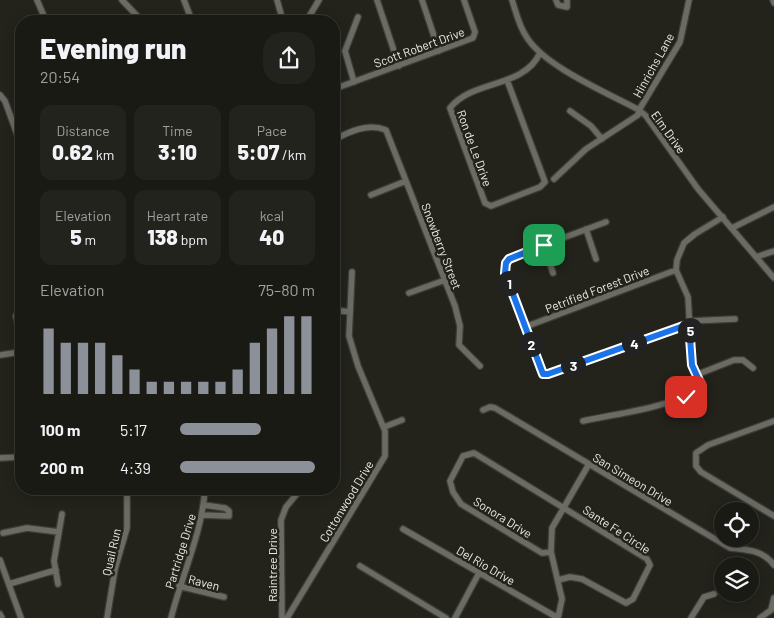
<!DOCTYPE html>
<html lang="en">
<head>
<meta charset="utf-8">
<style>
  body { margin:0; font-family:Barlow,sans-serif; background:#23231e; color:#f1f3f6; height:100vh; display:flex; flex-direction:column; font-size:19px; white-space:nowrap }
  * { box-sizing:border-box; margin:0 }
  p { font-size:16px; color:#9fa1a0 }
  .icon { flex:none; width:28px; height:28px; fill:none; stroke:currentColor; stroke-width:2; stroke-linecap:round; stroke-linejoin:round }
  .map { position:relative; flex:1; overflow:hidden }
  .details { position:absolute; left:15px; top:15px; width:325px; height:480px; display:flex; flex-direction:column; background:#1a1a15; border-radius:20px; box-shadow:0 2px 12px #0003,0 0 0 1px #383834 }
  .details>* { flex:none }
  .fabs { position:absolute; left:714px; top:502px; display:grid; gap:10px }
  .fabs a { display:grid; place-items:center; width:45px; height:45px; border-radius:50%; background:#1a1a15; box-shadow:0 2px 12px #0003,0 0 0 1px #383834; font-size:25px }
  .pin { position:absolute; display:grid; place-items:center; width:42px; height:42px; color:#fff; margin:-21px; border-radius:10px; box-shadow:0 2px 8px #0006 }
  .km { position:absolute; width:25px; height:25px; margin:-12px; border-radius:50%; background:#222; color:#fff; font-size:14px; line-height:25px; text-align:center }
  .round { display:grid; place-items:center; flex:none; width:52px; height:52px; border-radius:20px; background:#23231e }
  .headline { display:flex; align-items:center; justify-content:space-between; height:85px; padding:0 25px }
  h1 { font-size:28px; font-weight:800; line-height:38px }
  .metrics { display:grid; grid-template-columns:repeat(3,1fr); gap:8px; height:85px; padding:5px 25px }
  .metrics div { display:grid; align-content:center; border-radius:12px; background:#23231e; text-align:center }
  .metrics b { font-size:21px; font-weight:800 }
  .metrics small { font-size:14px; font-weight:400 }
  .metrics p { font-size:14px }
  .chart { height:140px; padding:10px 25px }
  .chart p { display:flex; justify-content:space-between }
  .chart svg { width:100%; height:90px; margin-top:5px; stroke:#8c9099; stroke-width:6 }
  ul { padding:0 25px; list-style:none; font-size:16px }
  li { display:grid; grid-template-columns:80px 60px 1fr; align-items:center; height:38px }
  li i { height:12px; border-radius:6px; background:#8c9099 }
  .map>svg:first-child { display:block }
</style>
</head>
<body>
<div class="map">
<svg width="774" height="618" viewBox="0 0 774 618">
  <rect width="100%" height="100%" fill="#23231c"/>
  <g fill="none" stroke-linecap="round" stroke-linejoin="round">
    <g stroke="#3d3d38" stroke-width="8">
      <path id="minor" d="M37,0L46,21
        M122,0L142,21
        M184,0L192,21
        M277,0L283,21
        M377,0L399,66
        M422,0L439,51
        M512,0C516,12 519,26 526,36C543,66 608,93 639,110L646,116L698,189L774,278
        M556,0L558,5L567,7V0
        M773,0L774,3
        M309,21L310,15L319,0
        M507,80L545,182L540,187L491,206L485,203L450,108C473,79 523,89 540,53
        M354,82L345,51L358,17
        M334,89L473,38L475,32L464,0
        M0,95L5,101L21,145
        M570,111L591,126L602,139
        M334,140C350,131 368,123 386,130L455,306L460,326L459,345L480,366
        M554,179L586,149L638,115L639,110L680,42L689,0
        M371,195L406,181
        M606,222L517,255L506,263L505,273L543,374H548L689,325
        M732,228L774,207
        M586,229L596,259
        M544,245L553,273
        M756,257L774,251
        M409,293L445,280
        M21,304L16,316L21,337
        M334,310L350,312
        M689,321L735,319
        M525,327L676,270
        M0,355L21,352
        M696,375L734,360H743L753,368
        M483,410L490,407L495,408L730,548C748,550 763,550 774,565
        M583,421C624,412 666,409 702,387L692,365L688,297L676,270L677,260L684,243L695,234L723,217
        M774,421L708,445L696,453V466L701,472L774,516
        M384,427L402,420
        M0,458L21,457
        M202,515L229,516V511L225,508L204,505
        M403,529L558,618
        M3,533L27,528L59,532
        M551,552L542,553L461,504L453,492L450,481L463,456L474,453L647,559L650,565L633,599L626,603L582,579L570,577L558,580
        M0,560L21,618
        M360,566L446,618
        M9,584L56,570
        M58,584L54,561L62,514
        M179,586L224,597
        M771,610L774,598
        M0,614L2,618
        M107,618L115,569L127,528V490
        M171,618C182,575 202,533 205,489
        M282,618L281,520L286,507L301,489
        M287,618L385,456V431L358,366L349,336L352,272
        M455,618L479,573
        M558,618L562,599L551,552L552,528L589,464
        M691,618L704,597L714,594
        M760,618L771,610"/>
    </g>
    <use href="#minor" stroke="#6b6b63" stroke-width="5.5"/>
  </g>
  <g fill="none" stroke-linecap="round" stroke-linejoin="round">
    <g stroke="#fff" stroke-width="10">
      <path id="route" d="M544,245L509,259L506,263L505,273L543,374H548L689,324L692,365L702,387L686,397"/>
    </g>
    <use href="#route" stroke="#1a73e8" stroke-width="6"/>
  </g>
  <g text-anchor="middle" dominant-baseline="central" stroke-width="5" stroke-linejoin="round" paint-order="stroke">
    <g font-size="12" fill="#ecece7" stroke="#23231c">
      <text transform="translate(419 47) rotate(-20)">Scott Robert Drive</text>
      <text transform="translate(653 65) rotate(-61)">Hinrichs Lane</text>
      <text transform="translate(669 132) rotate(54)">Elm Drive</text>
      <text transform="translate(475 148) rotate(70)">Ron de Le Drive</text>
      <text transform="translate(442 246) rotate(69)">Snowberry Street</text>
      <text transform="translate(597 289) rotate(-21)">Petrified Forest Drive</text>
      <text transform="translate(633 479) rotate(31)">San Simeon Drive</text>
      <text transform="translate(346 501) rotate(-59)">Cottonwood Drive</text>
      <text transform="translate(503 517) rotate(32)">Sonora Drive</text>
      <text transform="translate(617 529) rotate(33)">Sante Fe Circle</text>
      <text transform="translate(180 551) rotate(-73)">Partridge Drive</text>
      <text transform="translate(111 552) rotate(-77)">Quail Run</text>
      <text transform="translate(272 565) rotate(-90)">Raintree Drive</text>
      <text transform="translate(486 565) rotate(30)">Del Rio Drive</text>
      <text transform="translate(204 582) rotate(14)">Raven</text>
    </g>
  </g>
</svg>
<div class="fabs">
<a><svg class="icon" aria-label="locate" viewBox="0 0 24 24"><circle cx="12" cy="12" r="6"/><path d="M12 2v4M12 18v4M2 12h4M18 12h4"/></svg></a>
<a><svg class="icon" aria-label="layers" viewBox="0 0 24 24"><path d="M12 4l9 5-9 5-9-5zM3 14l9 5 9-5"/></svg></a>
</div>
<div class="pin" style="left:544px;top:245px;background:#1e9e55"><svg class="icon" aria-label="arrive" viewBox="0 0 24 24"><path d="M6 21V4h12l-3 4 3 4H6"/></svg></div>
<div class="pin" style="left:686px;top:397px;background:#d93025"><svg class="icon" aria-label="check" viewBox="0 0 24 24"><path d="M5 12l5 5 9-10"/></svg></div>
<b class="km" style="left:509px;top:283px">1</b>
<b class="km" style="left:531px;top:344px">2</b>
<b class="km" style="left:573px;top:365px">3</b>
<b class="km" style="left:634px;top:343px">4</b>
<b class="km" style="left:690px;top:330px">5</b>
<section class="details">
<div class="headline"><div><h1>Evening run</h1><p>20:54</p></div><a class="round"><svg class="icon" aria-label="share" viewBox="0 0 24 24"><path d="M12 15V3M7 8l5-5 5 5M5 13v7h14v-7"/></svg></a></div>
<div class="metrics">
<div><p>Distance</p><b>0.62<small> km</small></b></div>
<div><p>Time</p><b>3:10</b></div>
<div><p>Pace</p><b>5:07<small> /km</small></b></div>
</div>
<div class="metrics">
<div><p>Elevation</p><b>5<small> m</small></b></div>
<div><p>Heart rate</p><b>138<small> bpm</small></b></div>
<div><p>kcal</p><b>40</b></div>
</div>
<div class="chart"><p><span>Elevation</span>75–80 m</p>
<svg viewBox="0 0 160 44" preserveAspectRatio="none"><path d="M5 44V12M15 44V19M25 44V19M35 44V19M45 44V25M55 44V32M65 44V38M75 44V38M85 44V38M95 44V38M105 44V38M115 44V32M125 44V19M135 44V12M145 44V6M155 44V6"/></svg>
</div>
<ul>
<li><b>100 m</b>5:17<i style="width:60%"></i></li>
<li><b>200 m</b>4:39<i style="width:100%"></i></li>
</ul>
</section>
</div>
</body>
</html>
